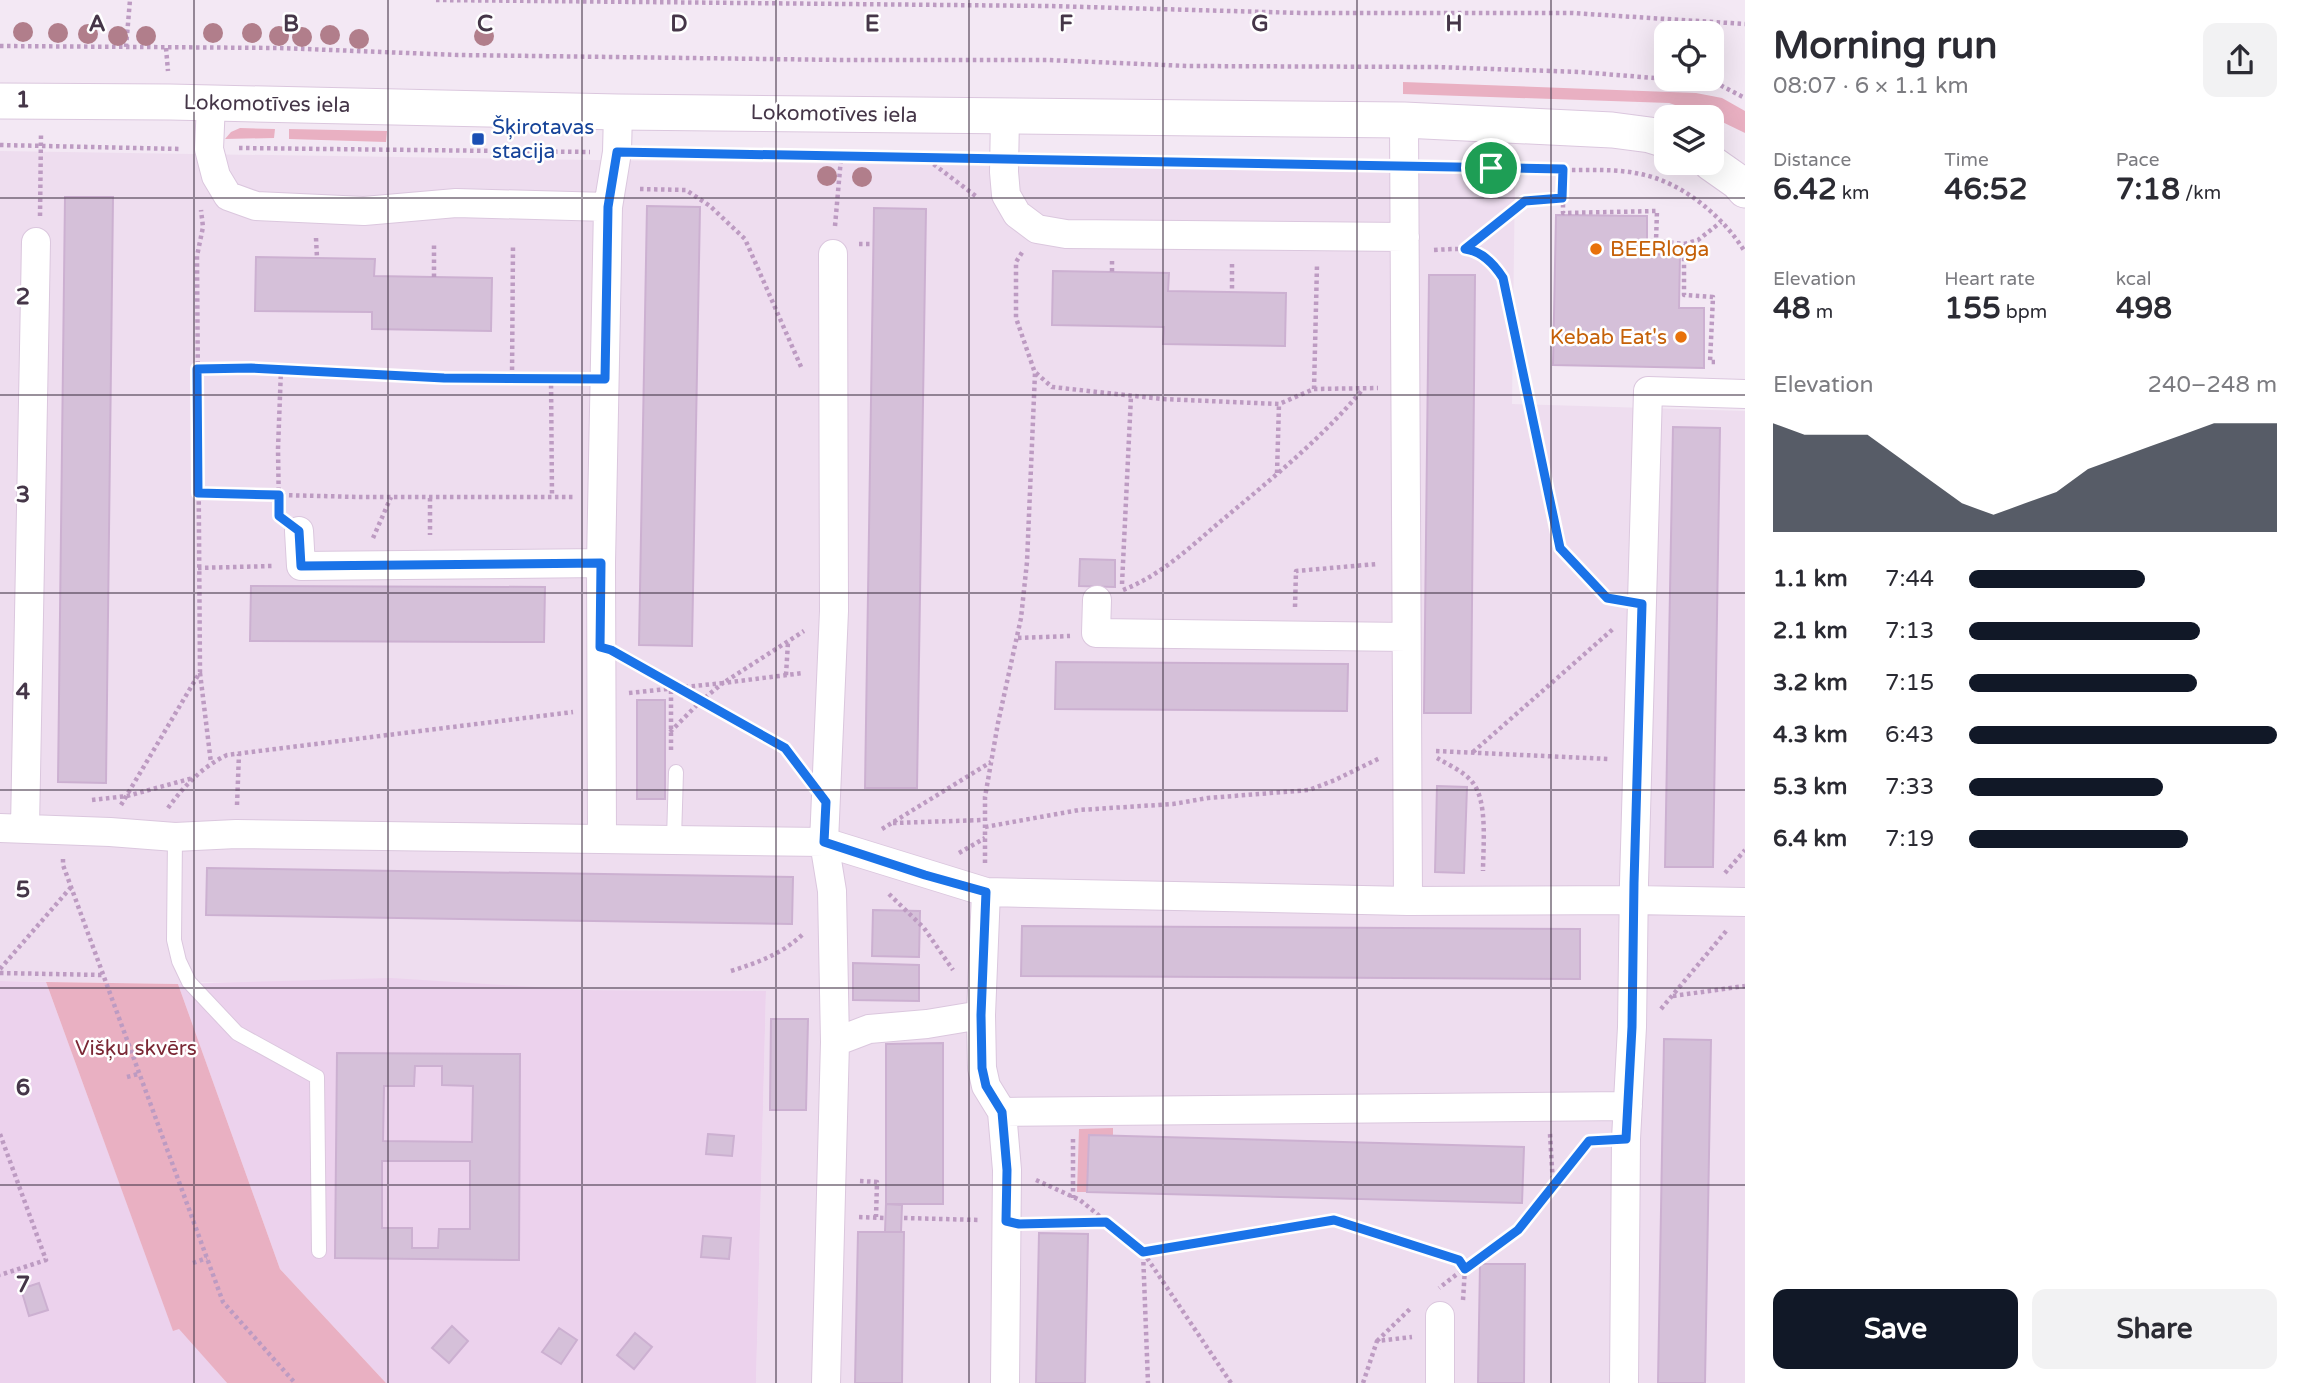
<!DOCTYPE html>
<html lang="en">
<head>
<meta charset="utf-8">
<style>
  body { margin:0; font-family:"Varela Round",sans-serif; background:#f2f2f3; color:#2b2b33; height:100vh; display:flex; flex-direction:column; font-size:26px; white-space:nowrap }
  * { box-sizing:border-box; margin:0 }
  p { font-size:23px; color:#7c7c81 }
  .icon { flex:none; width:38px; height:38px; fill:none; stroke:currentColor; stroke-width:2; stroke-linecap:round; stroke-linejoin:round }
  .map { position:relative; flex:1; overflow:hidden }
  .details { display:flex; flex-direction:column; background:#fff; width:560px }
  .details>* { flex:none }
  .controls { position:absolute; left:1654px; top:21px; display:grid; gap:14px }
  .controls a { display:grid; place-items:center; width:70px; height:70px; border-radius:14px; background:#fff; box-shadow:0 7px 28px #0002; font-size:35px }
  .pin { position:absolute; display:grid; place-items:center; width:60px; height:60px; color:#fff; margin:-30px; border:4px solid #fff; border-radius:50%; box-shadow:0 2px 7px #0007 }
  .round { display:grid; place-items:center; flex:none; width:74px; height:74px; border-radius:14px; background:#f2f2f3 }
  .overview { display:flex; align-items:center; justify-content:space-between; height:119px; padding:0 28px }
  h1 { font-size:38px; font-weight:700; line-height:52px }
  .stats { display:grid; grid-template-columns:repeat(3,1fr); gap:10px; height:119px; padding:7px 28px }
  .stats div { display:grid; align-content:center }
  .stats b { font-size:30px; font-weight:700 }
  .stats small { font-size:19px; font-weight:400 }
  .stats p { font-size:19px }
  .chart { height:196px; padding:14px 28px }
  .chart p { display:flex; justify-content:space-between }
  .chart svg { width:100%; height:126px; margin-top:7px; fill:#111827; opacity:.7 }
  .primary-button { display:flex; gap:14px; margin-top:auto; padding:14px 28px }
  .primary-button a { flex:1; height:80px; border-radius:14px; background:#111827; color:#fff; font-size:28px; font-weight:700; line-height:80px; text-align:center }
  .primary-button a+a { background:#f2f2f3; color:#2b2b33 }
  ul { padding:0 28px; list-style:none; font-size:23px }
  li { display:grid; grid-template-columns:112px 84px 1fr; align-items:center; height:52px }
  li i { height:18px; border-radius:9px; background:#111827 }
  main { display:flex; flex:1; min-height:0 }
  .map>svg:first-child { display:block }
</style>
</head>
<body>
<main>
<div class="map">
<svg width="1745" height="1383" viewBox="0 0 1745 1383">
  <rect width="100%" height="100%" fill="#f3e8f4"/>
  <path fill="#eeddef" d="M0,151L1515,174L1512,404L1745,411V1383H756L766,991L583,990L189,982L178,984L0,981Z"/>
  <path fill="#ecd2ed" d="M391,978L583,990L766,991L756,1383H386L280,1269L178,984Z
    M0,981L46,982L173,1330L179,1328L227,1383H0Z"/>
  <path fill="#e9b0c2" d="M1403,82L1696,93L1722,98L1745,111V133L1712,117L1669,103L1403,94Z
    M240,128L275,129L274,138L225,139L231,132Z
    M289,129L387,131L386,142L289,139Z
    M46,982L178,984L280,1269L386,1383H227L179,1329L173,1331Z
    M1113,1128V1136H1089L1087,1192H1077L1079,1129Z"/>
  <path fill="#d5c0d9" stroke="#ccb0d1" stroke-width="2" fill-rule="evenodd" d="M65,197H113L106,783L58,782Z
    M647,206L700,207L692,646L639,645Z
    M874,208L926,209L917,788H865Z
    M1556,215L1647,216V254L1680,255L1679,308H1704V368L1553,365Z
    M256,257L375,259L374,276L492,278L491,331L372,329V312L255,311Z
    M1053,271L1169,273L1168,291L1286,293L1285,346L1163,344L1164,327L1052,325Z
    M1429,275H1475L1471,713H1424Z
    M1673,427L1720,428L1713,867H1665Z
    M1080,559L1115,560V587L1079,586Z
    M251,586L545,587L544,642L250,641Z
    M1056,662L1348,664L1347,711L1055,709Z
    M637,700H665V799H637Z
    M1437,786L1467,787L1464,873L1435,872Z
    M207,868L793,877L792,924L206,915Z
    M873,910L920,911L919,957L872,956Z
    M1022,926L1580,929V979L1021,976Z
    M853,963L919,965V1001L853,1000Z
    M771,1019H808L806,1110H770Z
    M1664,1039L1711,1040L1705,1383H1658Z
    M943,1043V1204H886V1044Z
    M337,1053L520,1054L519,1260L335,1258ZM415,1066H442V1085L473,1086L472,1142L383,1141L384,1086H414ZM382,1161H470V1229H439L438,1248H412V1228H382Z
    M708,1134L734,1136L732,1156L706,1154Z
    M1089,1135L1524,1147L1522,1203L1087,1192Z
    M886,1204L902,1205L901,1232H885Z
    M858,1232H904L902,1383H855Z
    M1039,1233L1088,1234L1085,1383H1036Z
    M703,1236L731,1238L729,1259L701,1257Z
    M1480,1264H1525L1524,1383H1478Z
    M39,1283L48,1310L29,1316L21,1289Z
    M452,1326L468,1341L449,1363L432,1348Z
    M559,1328L577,1340L561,1364L542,1352Z
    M635,1333L652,1347L634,1369L617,1355Z"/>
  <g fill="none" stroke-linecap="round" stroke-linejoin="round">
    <g stroke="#dbc7de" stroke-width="16">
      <path id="service" d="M175,837L174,940L179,961L189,982L237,1033L317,1077L319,1251
        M674,839L676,772"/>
    </g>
    <g stroke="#dbc7de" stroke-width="30">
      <path id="minor" d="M211,103L209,149L216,176L228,196L256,206L364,211L456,203L608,207
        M1005,116L1004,172L1006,195L1017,214L1037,229L1066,234L1405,237
        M1404,120L1408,901
        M299,531L301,566L601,563
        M1097,600L1096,633L1406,637
        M0,828L110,832L175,837L236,834L824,842L986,892L1408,901L1634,900L1745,902
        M25,828L36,242
        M602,838L601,563L608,207L617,152L618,112
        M986,892L981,1015L982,1068L986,1086L1002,1112L1007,1170L1005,1383
        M835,1042L869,1029L927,1024L981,1015
        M1002,1112L1628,1106
        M826,1383L835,1042L832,891L824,842L834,611L833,254
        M1440,1383V1316
        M1624,1383L1626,1139L1632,1027L1634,883L1648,391L1745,394"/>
    </g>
    <g stroke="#dbc7de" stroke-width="37">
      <path id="tertiary" d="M0,101L170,102L618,112L1404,120L1612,130L1650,135L1666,140
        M1711,163L1738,182L1745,190"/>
    </g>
    <path stroke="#bd9bc2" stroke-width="4.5" stroke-dasharray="3.5 3.5" stroke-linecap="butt" d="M436,0L1049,6L1302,13H1572L1745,24
      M0,46L280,48L458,55L843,60H1048L1188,66L1435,67L1580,72L1716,83L1745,98
      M126,47L130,0
      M166,48L168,71
      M0,145L181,149
      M239,148L590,152
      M645,153L975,159
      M928,160L977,197
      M1033,160L1378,165
      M1432,166C1478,167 1525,168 1571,170C1594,170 1618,169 1640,174C1682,182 1723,216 1745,252
      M1563,169V213L1657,211L1656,241L1684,244V295L1713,297L1710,362H1715
      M640,189L686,190L710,206L745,239L802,369
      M40,216L41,134
      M835,226L841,158
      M316,238L317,258
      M859,244H873
      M1684,244L1698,240L1721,222
      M1465,248L1525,201L1562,198
      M1434,250C1469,248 1482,246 1503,278L1560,548L1607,598L1613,600
      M1112,261V272
      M1232,264V292
      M434,277V242
      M197,369L251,368L445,378H577
      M1036,373L1052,387L1162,399L1279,404L1314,389L1378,388
      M512,377L513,245
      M551,378L552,497
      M1314,389L1317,265
      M1277,473L1279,404
      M198,493L360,497H575
      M430,498V535
      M279,512L278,449L281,369
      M373,538L391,497
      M198,568L272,566
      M1122,584L1131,396
      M1123,590C1164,574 1193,544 1227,516C1274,477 1324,436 1363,389
      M1295,607L1296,571L1377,564
      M1018,638L1070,636
      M629,660L785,748L799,766
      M200,673L211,763
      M786,675L788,642
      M629,693L723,683L804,631
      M670,732L701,701L723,683L803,673
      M671,750V689
      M1436,751L1609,759
      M1473,752L1613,629
      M1437,758C1449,765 1465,772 1473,783C1488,802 1483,848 1483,871
      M92,800L127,796L193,778
      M121,805L200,672L197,256L203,227L201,210
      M237,805L239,754
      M168,808C184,786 202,767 227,755L573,712
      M893,823L984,820
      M985,827L1079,810L1173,804L1208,798L1309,790L1335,780L1380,758
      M882,829L991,762
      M959,853L985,838
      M63,859V865L223,1302L295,1383
      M985,863V797L998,723L1021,618L1027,562L1035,373L1016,318V262L1023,251
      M1725,873L1745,850
      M889,894L924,928L953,970
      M0,969L72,886
      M731,971C759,962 782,954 803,934
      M0,973L103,975
      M1673,996L1745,986
      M1661,1009L1727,930
      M127,1077L138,1074
      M0,1134L46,1260L0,1275
      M1550,1134L1553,1185
      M1073,1139V1198
      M1036,1180L1080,1200L1143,1252L1148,1383
      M860,1181L877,1182L876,1217
      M859,1217L884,1218
      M904,1218L980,1220
      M1034,1223L1106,1222
      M193,1263L207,1258
      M1463,1300L1465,1268L1518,1230L1589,1141H1597
      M1377,1341L1412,1307
      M1231,1383L1143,1252L1334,1220L1459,1260L1465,1268L1439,1288
      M1363,1383L1377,1341L1412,1337"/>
    <use href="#service" stroke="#fff" stroke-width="14"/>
    <use href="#minor" stroke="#fff" stroke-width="28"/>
    <use href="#tertiary" stroke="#fff" stroke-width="35"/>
  </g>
  <g fill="#b17e8b">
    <circle cx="23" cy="32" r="10"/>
    <circle cx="58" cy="33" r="10"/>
    <circle cx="213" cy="33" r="10"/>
    <circle cx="252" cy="33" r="10"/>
    <circle cx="88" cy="34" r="10"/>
    <circle cx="330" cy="35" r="10"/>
    <circle cx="118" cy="36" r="10"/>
    <circle cx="146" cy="36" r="10"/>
    <circle cx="279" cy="36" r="10"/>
    <circle cx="484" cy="36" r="10"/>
    <circle cx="302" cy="37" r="10"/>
    <circle cx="359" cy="39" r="10"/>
    <circle cx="827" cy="176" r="10"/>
    <circle cx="862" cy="177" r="10"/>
  </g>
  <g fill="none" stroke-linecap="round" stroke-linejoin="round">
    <g stroke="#fff" stroke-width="14">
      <path id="route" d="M617,152L1563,169L1562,198L1525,201L1465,249C1482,251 1494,264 1503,278L1560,548L1607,598L1642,604L1634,883L1632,1027L1626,1139L1589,1141L1518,1230L1465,1269L1459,1260L1334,1220L1143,1252L1106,1222L1019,1224L1006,1221L1007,1170L1002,1112L986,1086L982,1068L981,1015L986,892L925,875L824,842L826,802L785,748L611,650L600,647L601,563L301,566L299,531L279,516V495L198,493L197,369L251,368L444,378L605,379L608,207Z"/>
    </g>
    <use href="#route" stroke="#1a73e8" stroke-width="9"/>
  </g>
  <path fill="none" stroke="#453648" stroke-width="2" stroke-opacity="0.55" d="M194,0V1383M388,0V1383M582,0V1383M776,0V1383M969,0V1383M1163,0V1383M1357,0V1383M1551,0V1383M0,198H1745M0,395H1745M0,593H1745M0,790H1745M0,988H1745M0,1185H1745"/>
  <rect fill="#1a4fb4" stroke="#fff" stroke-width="2.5" x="471" y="132" width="14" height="14" rx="3.5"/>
  <g fill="#e8710a" stroke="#fff" stroke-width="2.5">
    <circle cx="1596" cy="249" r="7"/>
    <circle cx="1681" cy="337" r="7"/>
  </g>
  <g text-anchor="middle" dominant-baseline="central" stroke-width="5" stroke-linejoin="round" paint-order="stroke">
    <g font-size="21" fill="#453648" stroke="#fff">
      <text transform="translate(267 104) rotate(1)">Lokomotīves iela</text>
      <text transform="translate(834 114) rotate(1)">Lokomotīves iela</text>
    </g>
    <g font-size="21" fill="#164399" stroke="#fff" text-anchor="start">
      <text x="492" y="127">Šķirotavas<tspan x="492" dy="24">stacija</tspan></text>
    </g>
    <g font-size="21" fill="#c56008" stroke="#fff" text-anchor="start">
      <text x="1610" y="249">BEERloga</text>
      <text x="1667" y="337" text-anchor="end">Kebab Eat's</text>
    </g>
    <g font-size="21" fill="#7b2835" stroke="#fff">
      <text x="136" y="1048">Višķu skvērs</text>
    </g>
  </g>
  <g font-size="23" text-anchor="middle" font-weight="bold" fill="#453648" stroke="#fff" stroke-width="5" stroke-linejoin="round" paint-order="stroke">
    <text x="97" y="31">A</text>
    <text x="291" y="31">B</text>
    <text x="485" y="31">C</text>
    <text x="679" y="31">D</text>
    <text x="872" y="31">E</text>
    <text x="1066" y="31">F</text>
    <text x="1260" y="31">G</text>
    <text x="1454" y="31">H</text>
    <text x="23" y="107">1</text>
    <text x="23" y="304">2</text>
    <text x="23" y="502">3</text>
    <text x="23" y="699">4</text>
    <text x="23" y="897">5</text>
    <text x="23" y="1095">6</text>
    <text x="23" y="1292">7</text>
  </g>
</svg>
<div class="controls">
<a><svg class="icon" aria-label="locate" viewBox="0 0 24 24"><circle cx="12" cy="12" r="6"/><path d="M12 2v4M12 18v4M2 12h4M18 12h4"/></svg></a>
<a><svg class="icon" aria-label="layers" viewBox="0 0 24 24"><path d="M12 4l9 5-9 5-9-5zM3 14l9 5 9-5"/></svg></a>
</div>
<div class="pin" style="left:1491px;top:168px;background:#1e9e55"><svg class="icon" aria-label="arrive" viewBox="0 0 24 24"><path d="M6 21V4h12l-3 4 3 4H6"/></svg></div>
</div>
<section class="details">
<div class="overview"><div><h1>Morning run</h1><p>08:07 · 6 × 1.1 km</p></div><a class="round"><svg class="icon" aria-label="share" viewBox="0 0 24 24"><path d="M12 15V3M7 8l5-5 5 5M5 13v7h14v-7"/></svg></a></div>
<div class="stats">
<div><p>Distance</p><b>6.42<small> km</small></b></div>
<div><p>Time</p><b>46:52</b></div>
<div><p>Pace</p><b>7:18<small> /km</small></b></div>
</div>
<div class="stats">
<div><p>Elevation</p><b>48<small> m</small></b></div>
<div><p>Heart rate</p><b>155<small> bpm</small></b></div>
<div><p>kcal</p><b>498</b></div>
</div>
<div class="chart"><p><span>Elevation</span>240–248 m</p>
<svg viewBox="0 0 160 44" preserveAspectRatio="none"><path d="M0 44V6L10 10L20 10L30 10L40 18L50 26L60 34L70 38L80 34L90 30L100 22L110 18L120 14L130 10L140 6L150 6L160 6V44z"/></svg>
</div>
<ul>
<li><b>1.1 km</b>7:44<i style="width:57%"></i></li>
<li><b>2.1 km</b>7:13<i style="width:75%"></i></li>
<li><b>3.2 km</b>7:15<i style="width:74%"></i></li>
<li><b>4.3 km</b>6:43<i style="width:100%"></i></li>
<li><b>5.3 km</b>7:33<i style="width:63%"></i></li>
<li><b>6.4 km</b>7:19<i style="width:71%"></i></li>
</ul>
<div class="primary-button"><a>Save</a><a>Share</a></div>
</section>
</main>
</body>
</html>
